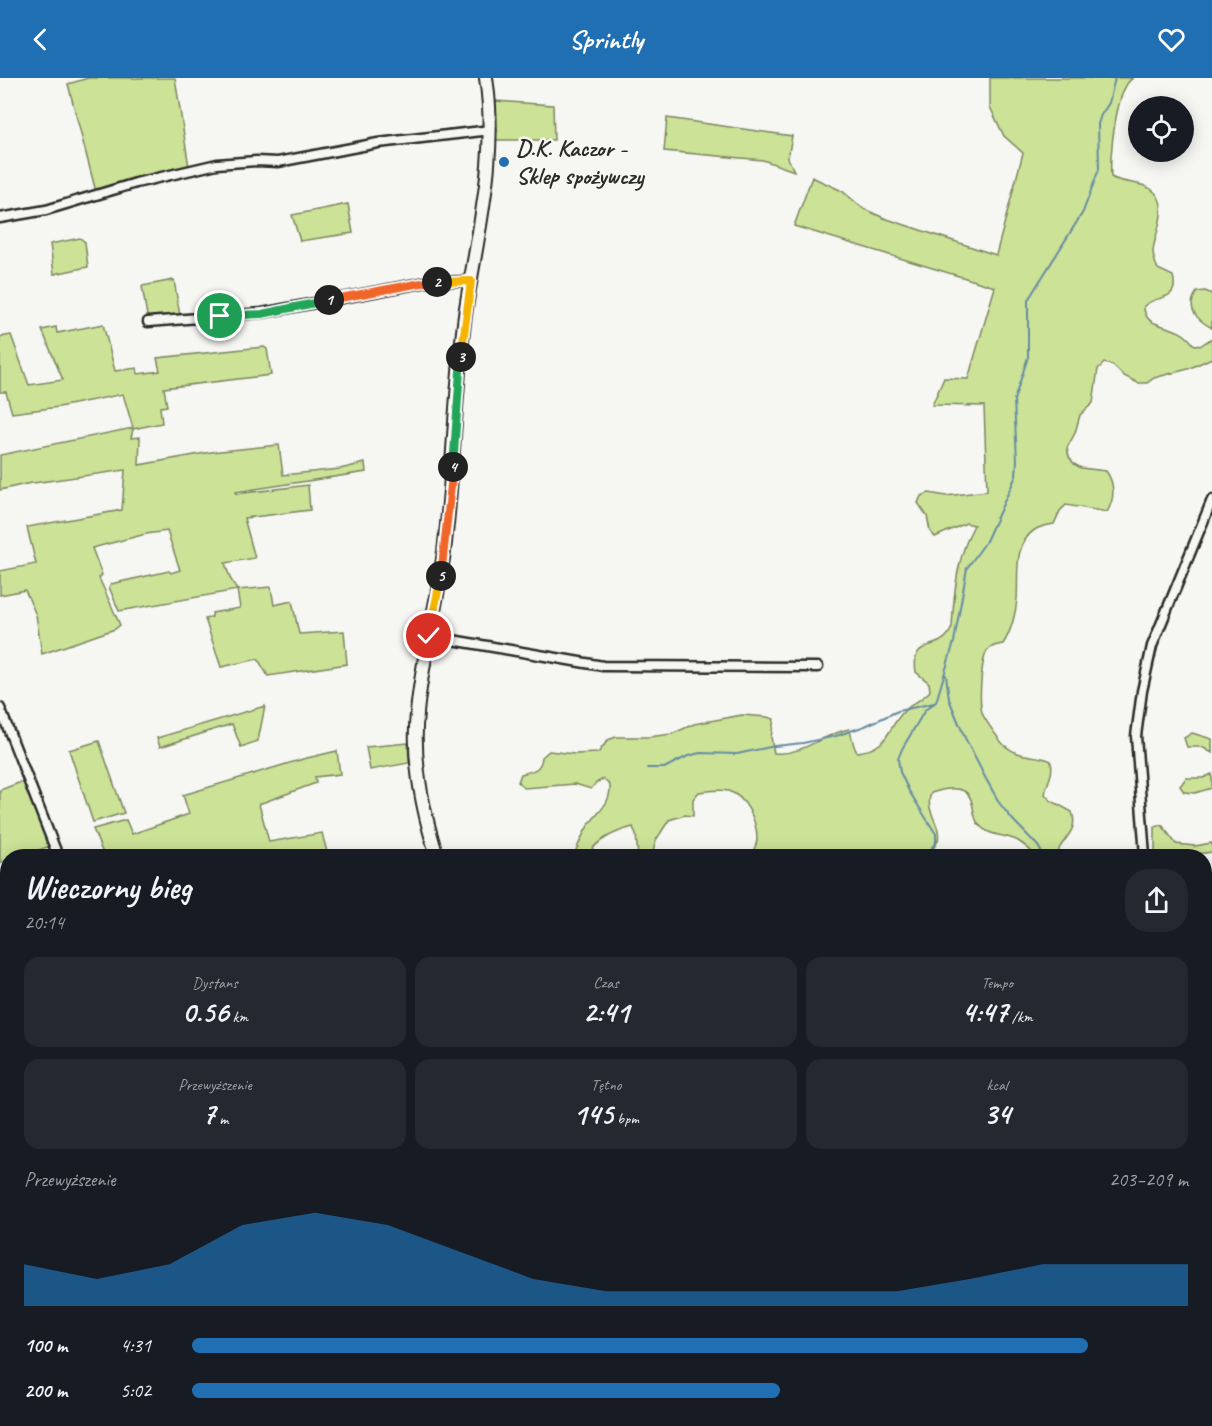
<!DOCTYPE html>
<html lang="pl">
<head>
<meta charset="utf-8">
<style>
  body { margin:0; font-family:Caveat,sans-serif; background:#242831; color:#f1f3f6; height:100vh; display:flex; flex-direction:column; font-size:22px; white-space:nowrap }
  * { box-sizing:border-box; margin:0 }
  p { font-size:20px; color:#9ea1a6 }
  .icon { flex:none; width:33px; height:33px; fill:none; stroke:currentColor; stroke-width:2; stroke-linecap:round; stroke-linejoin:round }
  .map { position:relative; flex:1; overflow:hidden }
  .sheet { position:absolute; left:0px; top:771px; width:1212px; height:578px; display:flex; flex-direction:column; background:#171b24; border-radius:24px 24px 0 0; box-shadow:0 3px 15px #0003 }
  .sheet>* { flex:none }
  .fabs { position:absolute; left:1128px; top:18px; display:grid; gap:12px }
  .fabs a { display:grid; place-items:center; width:66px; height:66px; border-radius:50%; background:#171b24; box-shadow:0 3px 15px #0003; font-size:30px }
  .pin { position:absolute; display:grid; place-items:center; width:51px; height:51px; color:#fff; margin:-26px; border:3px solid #fff; border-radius:50%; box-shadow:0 2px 6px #0007 }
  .km { position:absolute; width:30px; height:30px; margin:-15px; border-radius:50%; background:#222; color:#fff; font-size:16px; line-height:30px; text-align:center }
  .round { display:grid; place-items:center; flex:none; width:63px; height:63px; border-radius:24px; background:#242831 }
  .headline { display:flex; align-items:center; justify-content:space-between; height:102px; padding:0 24px }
  h1 { font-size:33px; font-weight:600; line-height:45px }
  .figures { display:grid; grid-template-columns:repeat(3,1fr); gap:9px; height:102px; padding:6px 24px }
  .figures div { display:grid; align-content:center; border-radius:15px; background:#242831; text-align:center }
  .figures b { font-size:30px; font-weight:600 }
  .figures small { font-size:16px; font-weight:400 }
  .figures p { font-size:16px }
  .chart { height:168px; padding:12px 24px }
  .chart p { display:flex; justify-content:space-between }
  .chart svg { width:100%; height:108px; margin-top:6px; fill:#1f6fb2; opacity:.7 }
  ul { padding:0 24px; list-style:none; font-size:20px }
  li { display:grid; grid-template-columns:96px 72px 1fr; align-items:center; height:45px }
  li i { height:15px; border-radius:8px; background:#1f6fb2 }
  header { display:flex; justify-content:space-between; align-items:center; height:78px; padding:0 24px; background:#1f6fb2; color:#fff; font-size:27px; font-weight:600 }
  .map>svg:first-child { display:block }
</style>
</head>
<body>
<header><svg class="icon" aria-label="back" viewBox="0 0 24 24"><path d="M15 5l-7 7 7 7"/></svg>Sprintly<svg class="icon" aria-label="heart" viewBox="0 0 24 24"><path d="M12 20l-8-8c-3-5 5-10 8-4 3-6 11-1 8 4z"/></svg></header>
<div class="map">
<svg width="1212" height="1348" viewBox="0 0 1212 1348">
  <rect width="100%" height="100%" fill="#f6f6f2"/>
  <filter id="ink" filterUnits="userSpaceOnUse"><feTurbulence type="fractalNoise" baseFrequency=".0167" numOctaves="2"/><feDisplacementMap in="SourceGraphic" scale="12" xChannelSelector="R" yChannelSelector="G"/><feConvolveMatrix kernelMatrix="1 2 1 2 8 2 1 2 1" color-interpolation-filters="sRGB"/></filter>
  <g filter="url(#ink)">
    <path fill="#f8e6e1" d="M1212,959V1103L1205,1097L1204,960Z
      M765,1341H852L848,1348H761Z"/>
    <path fill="#cbe297" stroke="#7b8661" stroke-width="1.5" d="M88,0H175L189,89L96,114L68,6Z
      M990,0H1133C1116,9 1109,80 1111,99C1123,106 1139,103 1151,111C1172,126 1155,153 1153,173C1153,180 1155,185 1158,191L1173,198C1180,225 1156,216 1144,228C1144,255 1176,241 1193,266L1200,268L1212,260V280L1188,291L1154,300L1147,305H1138L1124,298L1112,287L1104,285L1098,291L1093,325L1080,337L1075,355L1067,370L1069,379L1074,386L1081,390L1106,393C1115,405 1115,421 1107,434L1066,427L1060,433L1054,446C1048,447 1041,448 1036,451C1012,466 1019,497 1017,521C1016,535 1011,554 1003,566C997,567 991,568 987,573C981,583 978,627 983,637C985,642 1000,663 1004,667C1022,682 1035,675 1051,683C1054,697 1047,703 1045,716L1050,722L1072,734C1078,751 1067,757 1059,771V778H1036C1031,773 1025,767 1018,763C1005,756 990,759 979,747C971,738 976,720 964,713C954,708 940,712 931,715C924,734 942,746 938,762C936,768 931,773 928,778H751C753,773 757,767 757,761C757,743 746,718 728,713C720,711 708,713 699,714L693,721V738L685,737L669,742L656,762L652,778H638L636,757L633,749C617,753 595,762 588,778H573C578,769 582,757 588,748C598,733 611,727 610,707L603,701L596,705L591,711L575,706L524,710L518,704L521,696C533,693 541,692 542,679L549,673L574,676L598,675L608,662L616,659H648L672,656L694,646L742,637L767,639L774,641L771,659L774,675C802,678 823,656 849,651C853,659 852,667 857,674C889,671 886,652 904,633C912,625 922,622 930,613L929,605L916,594C910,556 942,577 952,549C954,513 957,479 974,447L966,445L935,459L930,453L927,438L918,425L921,418L929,415L946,418L987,413L984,328L932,327L944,300L968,301L995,209L794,148L812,99L842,113L864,131L884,140L996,177L1023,75L1004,58L990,29Z
      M495,23L553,27L554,62H495Z
      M667,40L792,58L788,80L794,93L763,82L664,73Z
      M348,126L353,155L300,163L292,137Z
      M80,160L85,164L88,189L54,196L50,166Z
      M174,202L180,238L151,242L147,238L142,208Z
      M1205,213L1212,216V250C1197,242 1185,230 1197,214Z
      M103,246L115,293L137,290L138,296L160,293L157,280L264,269L267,271L271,297L164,310L167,328L160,329L162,345L133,351L131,360L140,359L139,387L211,374L279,367L283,397L340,391L365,385L366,394L235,414L236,416L308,407L310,432L244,440L255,480L225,485L230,500L237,512L271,509L274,527L292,523L299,556L344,553L347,586L268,598L258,581L221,589L205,541L212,539V535L240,530L237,512L119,533L109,509L111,506L169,493L171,495L180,492L167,453L146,456L92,470L102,497L99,500L120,547L115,551L42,576L36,537L25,512L0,517V493L36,486L27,449L122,432L125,392L26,406L0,412V377L133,350L123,316L59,329L12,335L6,314H0V259L11,257L29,307L63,302L42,252L56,249L57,255Z
      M265,628L258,663L241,669L232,646L160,669L157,660Z
      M1192,655L1212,661V675L1202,669H1187L1184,660Z
      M99,663L124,735L93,744L69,672Z
      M408,665L409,685L370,692L366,669Z
      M337,673L340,696L315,699L316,705L259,726L269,764L322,755L328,778H104L93,751L126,742L132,756L189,736L183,717L303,681Z
      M1212,696V710L1195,715L1184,714L1180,708L1186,700H1203Z
      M24,703L51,768L19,778H8L7,782L0,785V712Z
      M1162,747L1176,766L1195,768L1212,765V774L1181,778H1155V749Z
      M0,1011H7V1163L0,1160Z
      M1212,1123V1237L1205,1236L1204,1124Z
      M288,1341H312L345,1347L362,1341H422L429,1348H272Z"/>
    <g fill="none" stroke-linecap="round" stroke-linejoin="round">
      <path stroke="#688da2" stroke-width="2" d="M946,597L949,621L965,660L986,701L1000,726L1012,741L1038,768L1044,778
        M647,690H664L688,678L700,675L737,676L775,668L803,665L836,658L865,648L898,633L934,625
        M933,778L932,769L936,764V756L909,713L900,694L898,681L902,671L925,632L936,624L954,564L967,490L985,465L1016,398L1017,382L1014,322L1028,279V222L1083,134L1099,91L1098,46L1101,37L1109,25L1115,0"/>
      <g stroke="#2b2b2b" stroke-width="13">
        <path id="street" d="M0,140L46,132L136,105L217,86L256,83L278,84L378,65L491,52
          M148,244L262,235L427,204L471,203
          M429,558L603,588L818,589
          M0,630L58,778
          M1145,778L1136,658L1142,613L1152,568L1212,422
          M966,1341L991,1348
          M262,1348L279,1341"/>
      </g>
      <g stroke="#2b2b2b" stroke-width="16">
        <path id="secondary" d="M437,778C423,734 412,682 417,635C422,578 439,522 445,465C454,387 455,307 466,230C478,153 498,77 486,0
          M641,1341L642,1348"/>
      </g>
      <use href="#street" stroke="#f6f6f2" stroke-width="8"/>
      <use href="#secondary" stroke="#f6f6f2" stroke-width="12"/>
    </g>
  </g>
  <g fill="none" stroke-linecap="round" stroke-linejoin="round" filter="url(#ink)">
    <g stroke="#fff" stroke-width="12">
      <path id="split-1" d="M220,238L262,236L329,222"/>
    </g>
    <g stroke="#fff" stroke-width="12">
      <path id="split-2" d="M329,222L427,204H437"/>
    </g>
    <g stroke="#fff" stroke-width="12">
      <path id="split-3" d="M437,204L471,203L461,279"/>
    </g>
    <g stroke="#fff" stroke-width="12">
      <path id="split-4" d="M453,389L461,279"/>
    </g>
    <g stroke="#fff" stroke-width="12">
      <path id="split-5" d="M441,498L453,389"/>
    </g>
    <g stroke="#fff" stroke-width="12">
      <path id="split-6" d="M429,558L441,498"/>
    </g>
    <use href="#split-1" stroke="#22a559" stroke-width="8"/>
    <use href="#split-2" stroke="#f0652b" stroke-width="8"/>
    <use href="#split-3" stroke="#f5b400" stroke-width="8"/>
    <use href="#split-4" stroke="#22a559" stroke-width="8"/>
    <use href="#split-5" stroke="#f0652b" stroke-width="8"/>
    <use href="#split-6" stroke="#f5b400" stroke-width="8"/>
  </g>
  <circle fill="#1f6fb2" stroke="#f6f6f2" stroke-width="2" cx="504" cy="84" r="6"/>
  <g text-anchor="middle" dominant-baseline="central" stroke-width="5" stroke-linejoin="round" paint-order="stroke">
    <g font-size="24" font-weight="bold" fill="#2b2b2b" stroke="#f6f6f2" text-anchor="start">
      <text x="516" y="70">D.K. Kaczor -<tspan x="516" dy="28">Sklep spożywczy</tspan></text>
    </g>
  </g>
</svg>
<div class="fabs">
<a><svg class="icon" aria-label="locate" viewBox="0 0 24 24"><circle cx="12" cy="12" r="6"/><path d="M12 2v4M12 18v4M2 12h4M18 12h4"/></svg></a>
</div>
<div class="pin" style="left:220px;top:238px;background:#1e9e55"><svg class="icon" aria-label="arrive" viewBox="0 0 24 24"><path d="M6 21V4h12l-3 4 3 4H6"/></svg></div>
<div class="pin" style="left:429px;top:558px;background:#d93025"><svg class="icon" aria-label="check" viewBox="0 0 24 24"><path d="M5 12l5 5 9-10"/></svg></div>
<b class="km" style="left:329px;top:222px">1</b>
<b class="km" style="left:437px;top:204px">2</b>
<b class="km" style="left:461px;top:279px">3</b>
<b class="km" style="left:453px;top:389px">4</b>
<b class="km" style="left:441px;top:498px">5</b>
<section class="sheet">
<div class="headline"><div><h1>Wieczorny bieg</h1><p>20:14</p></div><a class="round"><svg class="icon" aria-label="share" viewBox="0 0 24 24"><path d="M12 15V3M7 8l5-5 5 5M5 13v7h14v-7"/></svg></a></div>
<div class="figures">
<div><p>Dystans</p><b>0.56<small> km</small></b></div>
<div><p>Czas</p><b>2:41</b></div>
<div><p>Tempo</p><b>4:47<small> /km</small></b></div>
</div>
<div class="figures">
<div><p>Przewyższenie</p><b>7<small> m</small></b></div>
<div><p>Tętno</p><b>145<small> bpm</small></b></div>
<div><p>kcal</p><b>34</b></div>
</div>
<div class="chart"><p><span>Przewyższenie</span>203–209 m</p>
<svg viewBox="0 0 160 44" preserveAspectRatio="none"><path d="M0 44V27L10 33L20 27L30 11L40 6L50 11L60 22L70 33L80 38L90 38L100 38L110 38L120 38L130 33L140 27L150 27L160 27V44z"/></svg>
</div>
<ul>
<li><b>100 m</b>4:31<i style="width:90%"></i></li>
<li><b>200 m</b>5:02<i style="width:59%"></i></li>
</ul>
</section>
</div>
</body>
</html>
